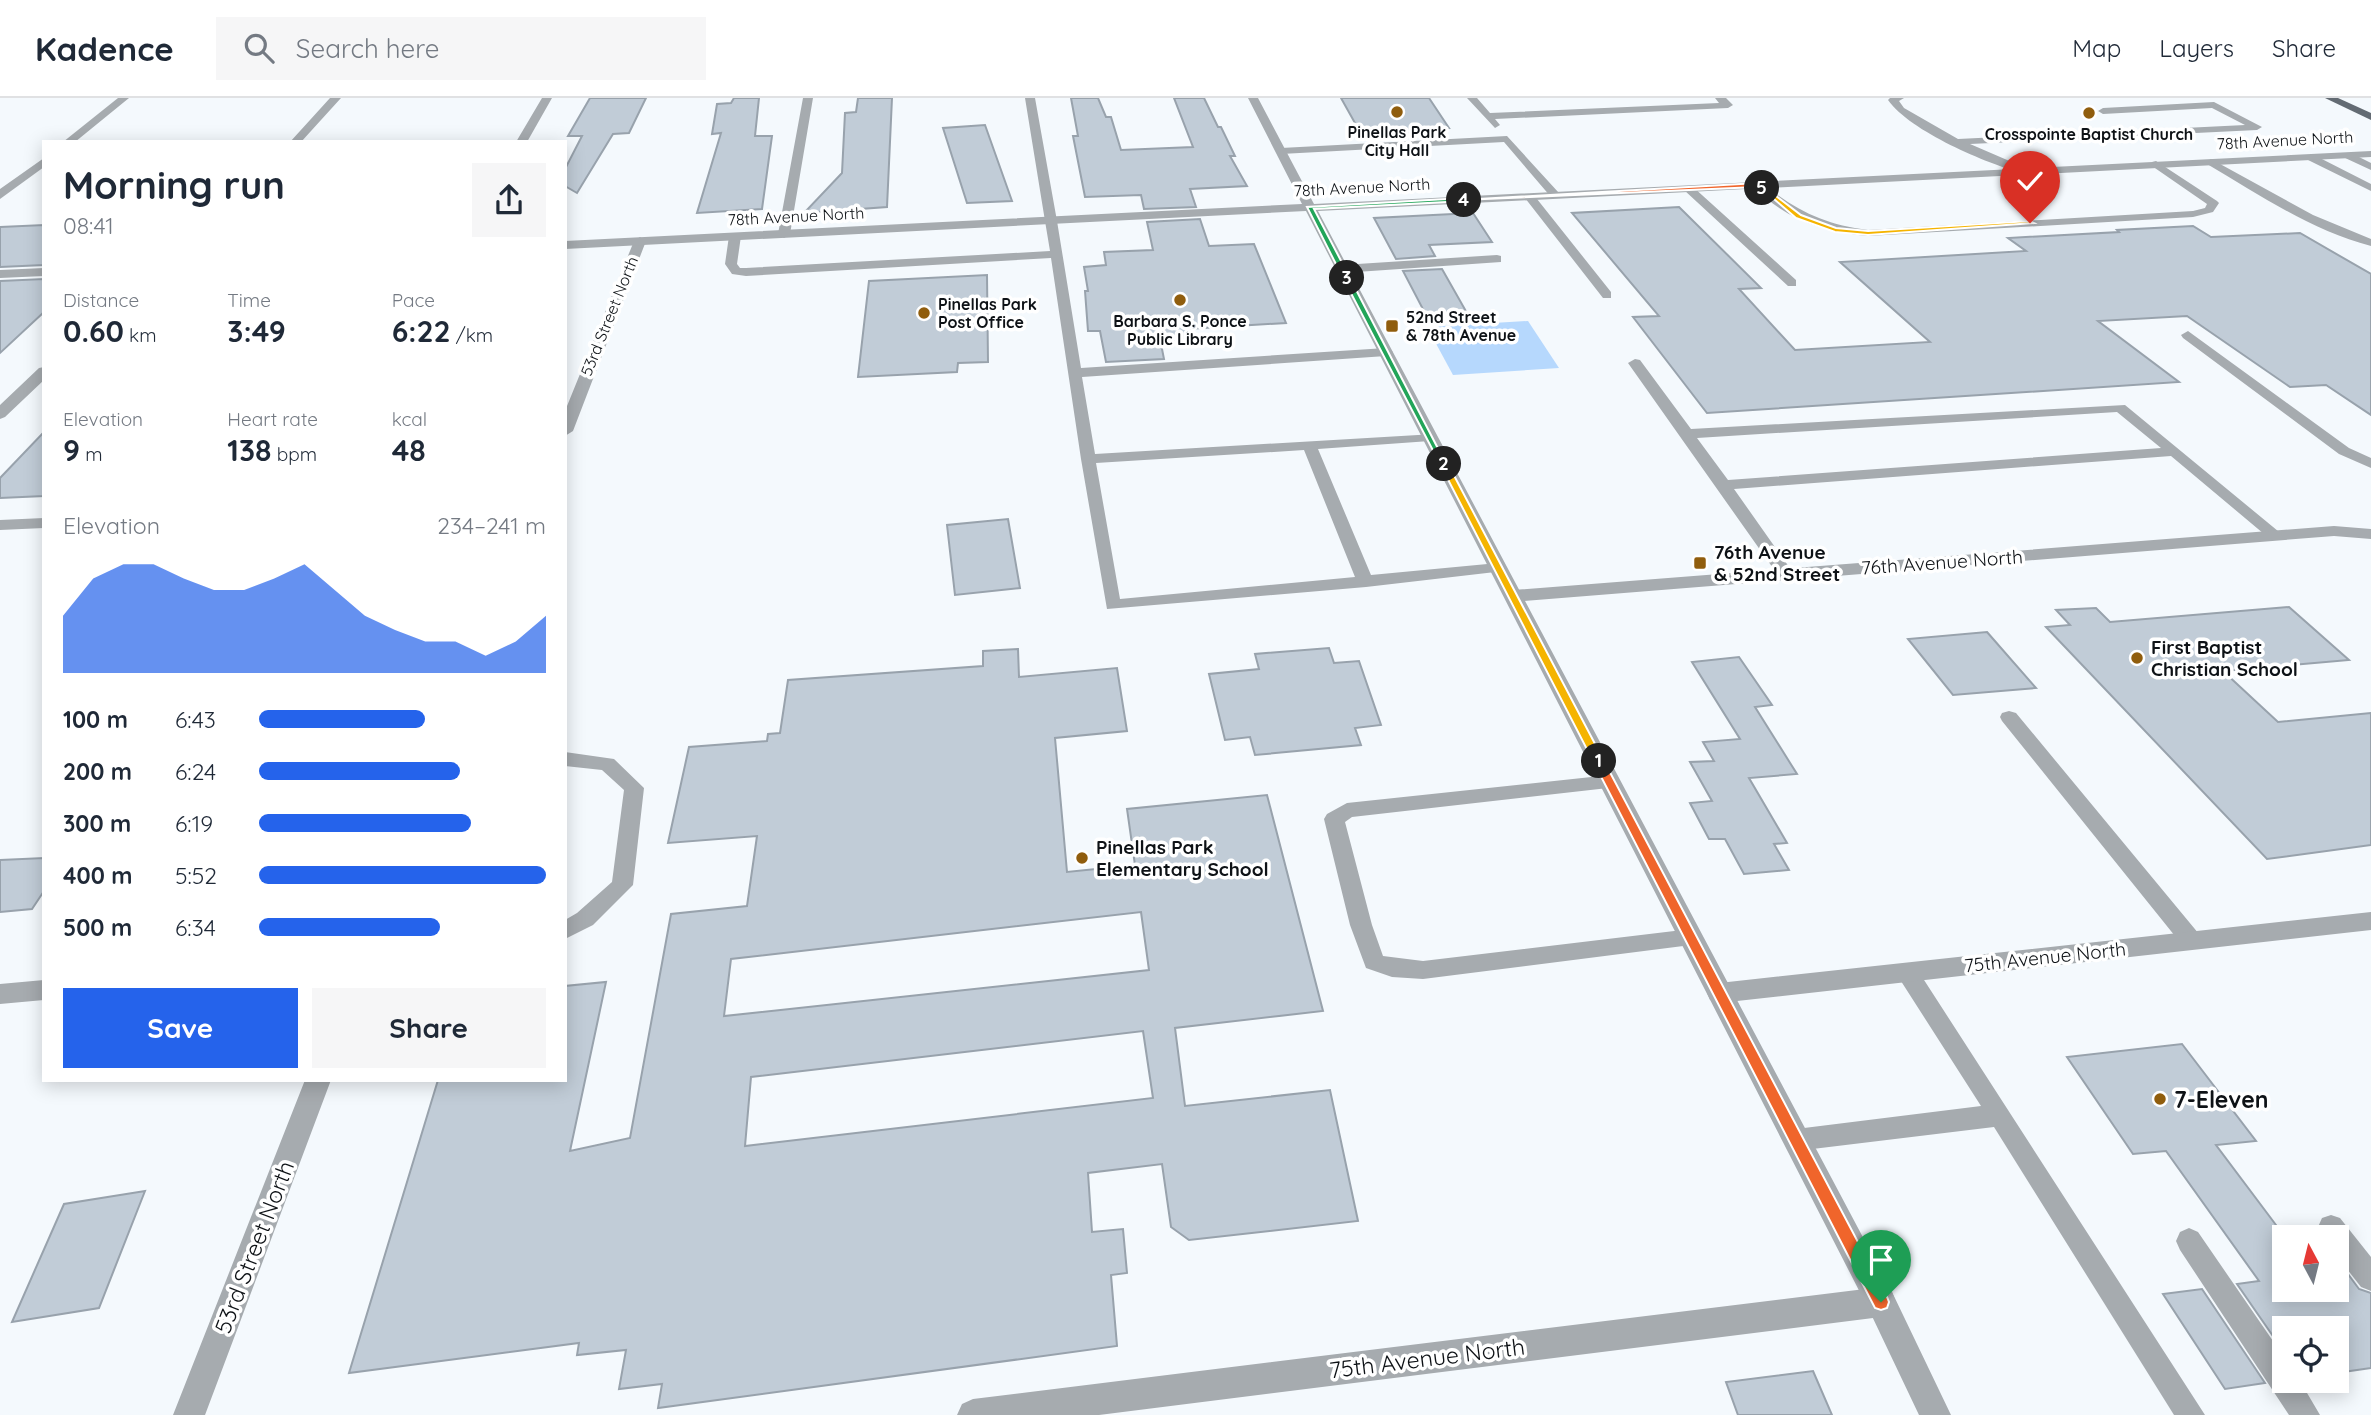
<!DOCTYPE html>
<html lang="en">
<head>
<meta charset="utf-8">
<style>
  body { margin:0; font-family:Quicksand,sans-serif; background:#f6f6f7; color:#1f2937; height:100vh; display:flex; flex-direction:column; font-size:26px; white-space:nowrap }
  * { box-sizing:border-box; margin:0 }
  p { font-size:23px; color:#747a83 }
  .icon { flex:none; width:38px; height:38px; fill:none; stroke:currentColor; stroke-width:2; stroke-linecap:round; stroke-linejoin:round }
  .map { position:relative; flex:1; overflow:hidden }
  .sheet { position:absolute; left:42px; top:42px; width:525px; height:942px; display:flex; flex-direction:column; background:#fff; border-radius:0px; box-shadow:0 4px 18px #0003 }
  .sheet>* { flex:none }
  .needle { width:46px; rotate:353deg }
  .buttons { position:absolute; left:2272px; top:1127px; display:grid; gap:14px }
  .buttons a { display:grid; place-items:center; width:77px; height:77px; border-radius:0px; background:#fff; box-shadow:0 4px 18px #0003; font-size:35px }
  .pin { position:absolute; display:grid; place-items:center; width:60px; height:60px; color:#fff; margin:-72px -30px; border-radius:50% 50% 50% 0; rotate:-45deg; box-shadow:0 0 7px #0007 }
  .pin .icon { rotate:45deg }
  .km { position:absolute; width:35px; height:35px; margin:-18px; border-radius:50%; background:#222; color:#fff; font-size:19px; line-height:35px; text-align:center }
  .round { display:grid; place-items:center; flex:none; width:74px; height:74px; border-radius:0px; background:#f6f6f7 }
  .summary { display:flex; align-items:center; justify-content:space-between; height:119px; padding:0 21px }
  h1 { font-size:38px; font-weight:700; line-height:52px }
  .metrics { display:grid; grid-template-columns:repeat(3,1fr); gap:10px; height:119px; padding:7px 21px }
  .metrics div { display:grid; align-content:center }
  .metrics b { font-size:30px; font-weight:700 }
  .metrics small { font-size:19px; font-weight:400 }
  .metrics p { font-size:19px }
  .chart { height:196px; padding:14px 21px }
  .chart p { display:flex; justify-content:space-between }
  .chart svg { width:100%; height:126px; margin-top:7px; fill:#2563eb; opacity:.7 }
  .primary-button { display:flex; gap:14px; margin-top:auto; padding:14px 21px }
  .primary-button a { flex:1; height:80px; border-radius:0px; background:#2563eb; color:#fff; font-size:28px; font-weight:700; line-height:80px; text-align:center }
  .primary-button a+a { background:#f6f6f7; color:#1f2937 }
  ul { padding:0 21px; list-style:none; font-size:23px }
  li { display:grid; grid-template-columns:112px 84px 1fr; align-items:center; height:52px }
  li i { height:18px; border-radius:9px; background:#2563eb }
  header { display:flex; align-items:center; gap:42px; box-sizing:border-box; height:98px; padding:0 35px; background:#fff; border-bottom:2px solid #e0e1e3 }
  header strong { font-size:33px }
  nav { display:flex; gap:38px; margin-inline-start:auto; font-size:24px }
  .search { width:490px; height:63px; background:#f6f6f7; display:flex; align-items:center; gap:18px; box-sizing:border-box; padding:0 24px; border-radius:0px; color:#747a83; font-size:26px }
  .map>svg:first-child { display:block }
</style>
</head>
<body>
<header>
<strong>Kadence</strong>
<div class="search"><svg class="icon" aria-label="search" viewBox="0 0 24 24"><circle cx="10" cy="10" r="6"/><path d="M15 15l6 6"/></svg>Search here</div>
<nav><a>Map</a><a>Layers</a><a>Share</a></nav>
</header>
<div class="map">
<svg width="2371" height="1317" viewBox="0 0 2371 1317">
  <rect width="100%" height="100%" fill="#f4f9fd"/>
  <path fill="#b6d8fd" d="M1528,223L1559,270L1453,277L1427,229Z"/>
  <path fill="#c1ccd7" stroke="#98a2ac" stroke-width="2" fill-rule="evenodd" d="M590,0H646L629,35L613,36L577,95L565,88V71L582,38H568Z
    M734,0H759L755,38H772L762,111L697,115L721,35L712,36L717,6L731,5Z
    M858,0H892L887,109L804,115L842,75L845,15L856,14Z
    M1071,0H1098L1106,19H1111L1121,52L1193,49L1174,0H1204L1218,29H1221L1235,58H1230L1247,88L1190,91L1196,109L1144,111L1141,97L1085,99L1073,38H1078Z
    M1341,0H1429L1449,30L1421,31L1423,38L1395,37L1392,33L1360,34Z
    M985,27L1012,103L967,105L943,30Z
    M1679,109L1761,190L1739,191L1795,252L1930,244L1840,164L2026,153L2008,140L2119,134L2117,132L2193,128L2211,139L2300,135L2371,176V317L2326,287L2290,289L2187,218L2098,223L2179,284L1707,315L1633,219L1659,218L1572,115Z
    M1473,115L1492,144L1429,147L1435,158L1396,161L1374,120Z
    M1200,121L1209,148L1254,146L1286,225L1187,231L1190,244L1161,246L1164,261L1106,264L1100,233H1088L1085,193H1088L1084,169L1106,167L1104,154L1153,152L1147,124Z
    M44,127V167L0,169V129Z
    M1442,171L1467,215L1426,217L1403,173Z
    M987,177L988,264L958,265L957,274L858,279L869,183Z
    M44,181V214L0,255V183Z
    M44,334V398L0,400V380Z
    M1008,421L1020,490L955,497L947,427Z
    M2289,509L2349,562L2223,573L2278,624L2371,615V747L2267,761L2046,529L2070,527L2056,512L2096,510L2110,524Z
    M1987,534L2036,590L1953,597L1908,541Z
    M1329,550L1334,565L1359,563L1381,627L1355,630L1361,647L1255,657L1250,639L1225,642L1209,576L1259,571L1255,556Z
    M1018,551L1019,579L1117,570L1127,633L1055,640L1067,774L1135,767L1127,711L1267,697L1323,913L1175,930L1185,1008L1330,992L1358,1123L1189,1142L1171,1129L1162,1066L1088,1075L1092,1134L1123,1131L1127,1175L1111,1177L1117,1248L658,1310L662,1286L619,1291L626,1252L577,1257L579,1245L349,1275L438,982H565V888L606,884L570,1053L630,1040L671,816L747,808L757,738L668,745L689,649L767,643L768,636L780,635L788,582L983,568V553ZM1141,814L1149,872L724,918L731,861ZM1143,933L1153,1000L745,1048L751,979Z
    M1739,559L1772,607L1755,609L1797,676L1749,680L1787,745L1774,746L1789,772L1744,776L1725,741H1709L1690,705L1712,703L1690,664L1714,663L1703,644L1740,641L1692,564Z
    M44,760V793L32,811L0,814V762Z
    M2182,946L2256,1043L2216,1047L2285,1139L2284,1192H2336V1173L2345,1172L2359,1191L2371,1195V1270L2336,1275V1230H2284V1254L2237,1186L2259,1183L2166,1053L2133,1056L2067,959Z
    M145,1093L99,1210L12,1224L64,1106Z
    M2202,1191L2265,1285L2225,1291L2163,1196Z
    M1813,1273L1832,1317H1738L1726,1284Z"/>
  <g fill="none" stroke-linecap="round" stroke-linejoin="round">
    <path fill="#a6abaf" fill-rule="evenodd" d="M1467,0H1477L1490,15L1719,5L1715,0H1726L1733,7L1728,10L1495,21L1500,27L1495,30Z
      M1890,0H1904L1899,3L1904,10L1958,41L2245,27L2212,10L2103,16L2098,13L2103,10L2214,4L2262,29L2257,32L1970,46L2028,71V75L2024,76C1986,65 1911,34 1888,2Z
      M1507,38L1559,95V99H1551L1504,44L1281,56L1276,53L1281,50Z
      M2343,55H2351L2371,65V72L2343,59Z
      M2306,57H2314L2371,86V93L2306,61Z
      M2211,61L2313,117L2371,141V148C2312,133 2260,97 2207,66L2206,64Z
      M2156,63L2217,103L2219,105L2213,114L2193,119L1868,138C1824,134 1783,121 1753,87L1762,85C1795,112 1825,127 1868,132L2193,113L2205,110L2207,106L2152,68V64Z
      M1684,88H1692L1796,182V188H1788L1684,92Z
      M1525,96H1533L1611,194V200H1603L1525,100Z
      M1051,120L1057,123L1081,270L1386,250L1393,254L1386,258L1082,279L1095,356L1435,336L1437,339L1435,342L1430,343L1318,351L1371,477L1498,465L1504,467L1506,470L1504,473L1366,489L1107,511L1081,361L1051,160L746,178L732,176L725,166L729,138L735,135L741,138L737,166L740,170H746L1050,153L1045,123ZM1304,352L1355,479L1120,501L1096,365Z
      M1497,157L1501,158V164L1342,175L1336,171L1342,167Z
      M2188,233L2349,350L2371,360V370L2339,356L2183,240L2181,237Z
      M1635,261L1640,262L1691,331L2125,307L2284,438L2282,441H2270L2171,358L1734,391L1794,476L1792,480H1780L1628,265ZM2117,314L2161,350L1728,382L1697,340Z
      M2009,613L2016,615L2199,836L2202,842L2199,848L2191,851L2183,848L2002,623L2000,619L2002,615Z
      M565,654L614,661L644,690L633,787L593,827L565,841V822L577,815L612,784L624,692L602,672L565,668Z
      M1610,677L1617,679L1620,684L1617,689L1352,719L1345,724L1372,827L1383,858L1423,863L1691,831L1699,834L1702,840L1699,846L1423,881L1392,879L1366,870L1350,827L1324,721L1327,716L1347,705Z
      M1907,865L1915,868L2205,1317H2174L1994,1029L1796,1053L1787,1050L1784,1042L1787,1034L1796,1031L1981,1008L1899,880L1896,874L1899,868Z
      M2331,1117L2340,1120L2371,1159V1193L2361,1189L2336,1157V1139L2322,1138L2318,1129L2322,1120Z
      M2189,1130L2198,1134L2284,1259V1283H2300L2320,1317H2289L2180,1152L2176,1143L2180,1134Z"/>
    <path fill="#a6abaf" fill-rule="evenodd" d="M118,0H129L75,44H63Z
      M330,0H341L301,44H290Z
      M542,0H552L527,44H516Z
      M803,0H813L790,136L784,140L778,136Z
      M1025,0H1035L1057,123L1051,127L1045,123Z
      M44,60V69L0,101V91Z
      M640,139L646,143L573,333L565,338V313L634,143Z
      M44,269V282L5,319L0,321V307L39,270Z
      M44,420V430L0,432V422Z
      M2334,428L2371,431V441L2334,438L1513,504L1504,498L1513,492Z
      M2371,814V832L1719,905L1710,902L1707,895L1710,888L1719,885Z
      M44,882V902L0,906V886Z
      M305,982H331L205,1317H173Z
      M1881,1189L1892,1194L1896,1204L1892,1214L1881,1219L1099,1317H957L962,1306L973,1301Z"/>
    <path fill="#a6abaf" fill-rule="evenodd" d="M1248,0H1258L1314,106L2371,53V59L1318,113L1892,1194L1951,1317H1919L1870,1214L1306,113L565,151V143L1302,106Z
      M44,170V178L0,180V172Z"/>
    <path fill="#636b73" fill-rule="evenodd" d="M2325,0H2338L2371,15V22Z"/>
  </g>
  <path fill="#f0652b" stroke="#fff" stroke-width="2" d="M1599,659L1604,663L1887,1199L1889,1204L1887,1210L1881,1212L1875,1210L1593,663Z"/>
  <path fill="#f5b400" stroke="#fff" stroke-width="2" d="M1444,364L1448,366L1604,663L1603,665H1595L1593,663L1440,366Z"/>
  <path fill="#22a559" stroke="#fff" stroke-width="2" d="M1347,178L1350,180L1447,368L1440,366L1343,180Z"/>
  <path fill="#22a559" stroke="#fff" stroke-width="2" d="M1464,100L1466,103L1314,111L1350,180L1347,182L1343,180L1307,109Z"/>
  <path fill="#f0652b" stroke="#fff" stroke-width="2" d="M1758,85L1764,91L1757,89L1461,102Z"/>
  <path fill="#f5b400" stroke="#fff" stroke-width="2" d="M1760,89H1764L1801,117L1836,130L1868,133L2030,123L2034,125L1868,137L1835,134L1796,120Z"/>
  <g fill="#905d0d" stroke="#fff" stroke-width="2.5">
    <circle cx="1397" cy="14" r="7"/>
    <circle cx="2089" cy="15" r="7"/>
    <circle cx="1180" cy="202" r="7"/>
    <circle cx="924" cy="215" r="7"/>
    <rect x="1385" y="221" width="14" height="14" rx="3.5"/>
    <rect x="1693" y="458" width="14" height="14" rx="3.5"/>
    <circle cx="2137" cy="560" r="7"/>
    <circle cx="1082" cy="760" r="7"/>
    <circle cx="2160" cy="1001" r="7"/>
  </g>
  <g text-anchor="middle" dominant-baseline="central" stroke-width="7" stroke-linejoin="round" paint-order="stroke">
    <g font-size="16" font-weight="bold" fill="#0e1216" stroke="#fff">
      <text x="1397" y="34">Pinellas Park<tspan x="1397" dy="18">City Hall</tspan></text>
      <text x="2089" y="36">Crosspointe Baptist Church</text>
      <text x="938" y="206" text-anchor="start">Pinellas Park<tspan x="938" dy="18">Post Office</tspan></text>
      <text x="1406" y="219" text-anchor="start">52nd Street<tspan x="1406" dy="18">&amp; 78th Avenue</tspan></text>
      <text x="1180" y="223">Barbara S. Ponce<tspan x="1180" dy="18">Public Library</tspan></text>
    </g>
    <g font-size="16" fill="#0e1216" stroke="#fff">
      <text transform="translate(2285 42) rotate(-3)">78th Avenue North</text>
      <text transform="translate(1362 89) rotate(-3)">78th Avenue North</text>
      <text transform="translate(796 118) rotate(-3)">78th Avenue North</text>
      <text transform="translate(609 218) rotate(-68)">53rd Street North</text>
    </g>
    <g font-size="19" font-weight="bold" fill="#0e1216" stroke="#fff" text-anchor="start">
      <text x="1714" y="454">76th Avenue<tspan x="1714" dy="22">&amp; 52nd Street</tspan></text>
      <text x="2151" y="549">First Baptist<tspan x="2151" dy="22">Christian School</tspan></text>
      <text x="1096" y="749">Pinellas Park<tspan x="1096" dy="22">Elementary School</tspan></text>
    </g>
    <g font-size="19" fill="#0e1216" stroke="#fff">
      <text transform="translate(1942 464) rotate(-4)">76th Avenue North</text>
      <text transform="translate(2045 859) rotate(-6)">75th Avenue North</text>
    </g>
    <g font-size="23" font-weight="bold" fill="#0e1216" stroke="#fff" text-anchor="start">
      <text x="2174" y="1001">7-Eleven</text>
    </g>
    <g font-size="23" fill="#0e1216" stroke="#fff">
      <text transform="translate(254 1149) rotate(-69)">53rd Street North</text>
      <text transform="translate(1427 1260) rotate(-7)">75th Avenue North</text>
    </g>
  </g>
</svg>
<div class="buttons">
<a><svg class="needle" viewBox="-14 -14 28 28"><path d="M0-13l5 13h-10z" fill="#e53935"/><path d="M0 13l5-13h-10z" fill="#747a83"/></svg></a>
<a><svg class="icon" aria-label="locate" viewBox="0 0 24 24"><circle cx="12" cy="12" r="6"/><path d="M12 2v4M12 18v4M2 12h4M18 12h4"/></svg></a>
</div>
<div class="pin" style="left:1881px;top:1204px;background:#1e9e55"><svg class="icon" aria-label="arrive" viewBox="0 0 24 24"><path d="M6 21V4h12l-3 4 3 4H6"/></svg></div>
<div class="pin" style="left:2030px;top:125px;background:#d93025"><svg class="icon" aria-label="check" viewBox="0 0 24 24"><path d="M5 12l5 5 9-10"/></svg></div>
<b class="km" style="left:1599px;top:663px">1</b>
<b class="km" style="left:1444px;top:366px">2</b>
<b class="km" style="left:1347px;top:180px">3</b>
<b class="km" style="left:1464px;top:102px">4</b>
<b class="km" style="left:1762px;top:90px">5</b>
<section class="sheet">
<div class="summary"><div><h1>Morning run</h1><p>08:41</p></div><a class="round"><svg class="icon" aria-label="share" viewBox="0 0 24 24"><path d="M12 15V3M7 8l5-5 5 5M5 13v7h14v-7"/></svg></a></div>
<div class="metrics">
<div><p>Distance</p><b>0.60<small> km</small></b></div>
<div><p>Time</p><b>3:49</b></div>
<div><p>Pace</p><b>6:22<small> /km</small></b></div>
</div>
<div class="metrics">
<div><p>Elevation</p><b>9<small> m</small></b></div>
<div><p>Heart rate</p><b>138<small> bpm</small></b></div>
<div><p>kcal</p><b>48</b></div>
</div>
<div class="chart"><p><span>Elevation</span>234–241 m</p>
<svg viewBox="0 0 160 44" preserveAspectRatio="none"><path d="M0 44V24L10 11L20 6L30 6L40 11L50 15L60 15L70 11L80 6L90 15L100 24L110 29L120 33L130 33L140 38L150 33L160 24V44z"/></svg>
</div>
<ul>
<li><b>100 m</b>6:43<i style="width:58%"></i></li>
<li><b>200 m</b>6:24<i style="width:70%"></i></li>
<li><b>300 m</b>6:19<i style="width:74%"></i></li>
<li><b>400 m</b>5:52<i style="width:100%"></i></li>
<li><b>500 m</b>6:34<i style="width:63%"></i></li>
</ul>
<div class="primary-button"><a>Save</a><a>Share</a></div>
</section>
</div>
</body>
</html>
